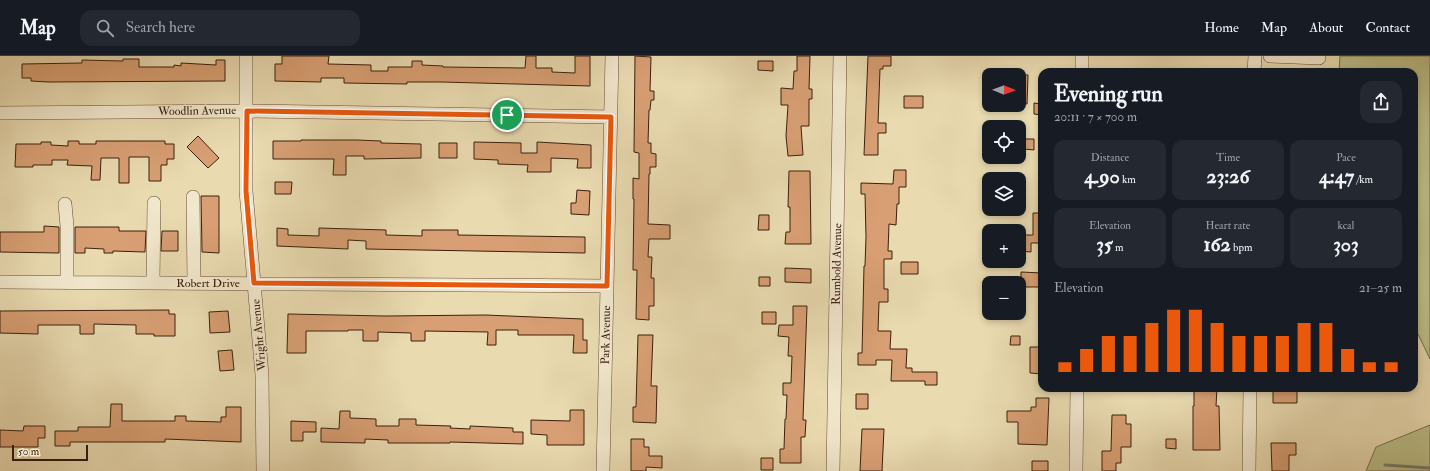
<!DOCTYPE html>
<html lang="en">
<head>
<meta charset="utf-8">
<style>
  body { margin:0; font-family:"IM FELL Double Pica",serif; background:#242831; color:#f1f3f6; height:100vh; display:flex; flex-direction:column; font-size:15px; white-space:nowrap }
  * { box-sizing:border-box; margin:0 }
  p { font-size:13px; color:#9ea1a6 }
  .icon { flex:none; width:22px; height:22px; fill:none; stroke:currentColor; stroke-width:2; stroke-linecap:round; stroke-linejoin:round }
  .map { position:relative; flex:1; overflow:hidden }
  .panel { position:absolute; left:1038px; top:12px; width:380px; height:324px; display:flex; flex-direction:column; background:#171b24; border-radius:12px; box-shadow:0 2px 6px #0003 }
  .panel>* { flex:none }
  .needle { width:26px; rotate:91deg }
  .tools { position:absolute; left:982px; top:12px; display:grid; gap:8px }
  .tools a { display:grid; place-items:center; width:44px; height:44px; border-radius:8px; background:#171b24; box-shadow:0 2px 6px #0003; font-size:20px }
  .scale { position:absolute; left:12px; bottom:10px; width:76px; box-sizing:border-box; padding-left:4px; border:2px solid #3c200c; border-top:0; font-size:11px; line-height:14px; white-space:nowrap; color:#3c200c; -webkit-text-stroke:3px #f1e7cc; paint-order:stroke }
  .pin { position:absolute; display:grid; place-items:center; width:34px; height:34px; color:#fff; margin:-17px; border:2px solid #fff; border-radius:50%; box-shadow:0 1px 4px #0007 }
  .round { display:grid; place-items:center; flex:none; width:42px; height:42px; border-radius:12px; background:#242831 }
  .overview { display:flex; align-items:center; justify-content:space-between; height:68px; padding:0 16px }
  h1 { font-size:22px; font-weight:800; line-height:30px }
  .stats { display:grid; grid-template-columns:repeat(3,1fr); gap:6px; height:68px; padding:4px 16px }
  .stats div { display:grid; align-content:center; border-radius:10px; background:#242831; text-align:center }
  .stats b { font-size:20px; font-weight:800 }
  .stats small { font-size:11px; font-weight:400 }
  .stats p { font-size:11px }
  .chart { height:112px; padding:8px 16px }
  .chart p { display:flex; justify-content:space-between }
  .chart svg { width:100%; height:72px; margin-top:4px; stroke:#ea580c; stroke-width:6 }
  header { display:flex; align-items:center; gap:24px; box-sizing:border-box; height:56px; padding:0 20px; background:#171b24; border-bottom:1px solid #363941 }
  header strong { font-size:19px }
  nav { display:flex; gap:22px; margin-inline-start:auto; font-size:14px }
  .search { width:280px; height:36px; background:#242831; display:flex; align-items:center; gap:10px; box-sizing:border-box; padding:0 14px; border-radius:12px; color:#9ea1a6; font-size:15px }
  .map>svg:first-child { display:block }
</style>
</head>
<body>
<header>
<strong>Map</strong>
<div class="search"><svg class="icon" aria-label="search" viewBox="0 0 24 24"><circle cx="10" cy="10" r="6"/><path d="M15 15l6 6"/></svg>Search here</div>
<nav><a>Home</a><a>Map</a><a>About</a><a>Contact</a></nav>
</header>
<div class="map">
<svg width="1430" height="415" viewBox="0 0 1430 415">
  <rect width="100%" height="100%" fill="#e9dab0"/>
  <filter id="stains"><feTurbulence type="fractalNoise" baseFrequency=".005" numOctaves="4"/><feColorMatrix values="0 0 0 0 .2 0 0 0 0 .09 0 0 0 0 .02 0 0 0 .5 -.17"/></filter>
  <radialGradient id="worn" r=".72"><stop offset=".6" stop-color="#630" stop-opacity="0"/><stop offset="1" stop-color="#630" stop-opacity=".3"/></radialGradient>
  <path fill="#bbbe87" stroke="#7c6f4a" d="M1340,0H1430V303L1414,270V16H1339Z
    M1430,369V415H1366L1376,391Z"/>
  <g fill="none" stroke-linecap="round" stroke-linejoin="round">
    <path stroke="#737c6f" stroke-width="3" d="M1385,409L1430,412"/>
  </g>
  <path fill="#d79f73" stroke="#3c200c" d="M282,0H329L328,8L371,9V15H388V11H412V5H422V9L443,10V11L525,12L526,0H536V12H552V16L575,17V0H590V30L442,26H407V28L344,27V22H321V26L275,25V8H282Z
    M635,0L651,1L650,35H654V44H651L650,54H649L648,87H651V97L656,98V111H650V118H649L648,168L670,169V183H649L648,201H652L651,222H654V250H649V264L636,263L637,214H633L634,143H633V122L639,123V97L634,96Z
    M797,0H810L809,33H812V43H809V70H801L803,99L788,100L786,80L788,49H781V32L793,33L794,15H797Z
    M868,0H891V10H883V13H880L878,67H886V77H878V99H864Z
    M123,3H139V11H174V9L181,10V7L216,9V4H225V25L48,26L31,25V22H22V8L82,7V4L123,5Z
    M758,5H773V15L758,14Z
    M1019,19H1028L1027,48L1019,47Z
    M904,40H923V52H904Z
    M1034,47L1042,48V59L1034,58Z
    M198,80L219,102L208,112L187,91Z
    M1024,83H1034V94L1024,93Z
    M301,84H357L381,85V87L421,88V102L364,103V100H346V119H333L334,103H273V85H301Z
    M68,85H79V88H96V85H165V88H174V103H167V109H161V125H149V101H129V127H119V102H101L100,124H91L92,110L67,109L68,104H52V109H33V111H15L16,88H41V86H51V89L68,90Z
    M474,86L521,87V97H537V86L591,89V112H577L578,103L551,102V116H527L528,109L498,108V104L474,103Z
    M439,87H457V102H439Z
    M894,114H906V131H899V148H897L896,169L889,168L888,195H892V203H884V233H888V246H879L878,275H891L890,293H907L906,312H912V316H937V329H925V325H891L892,304H876V309H858V297H862L864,210H865L866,181L865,138H861V127L893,128Z
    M789,115H810L811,188H785L786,176H790V151H788Z
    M275,126H292L291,138H275Z
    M577,134L590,135L589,159L571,158V147H576Z
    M201,140H219V197L202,196Z
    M1033,157H1042V187H1031V196L1019,195V179H1033Z
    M759,159H769V174H758Z
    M44,170L59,171V197L0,196V176H44Z
    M75,171H119V175H146L145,196L113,195V197H104V193L85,192V197H75Z
    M277,172L288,173V179L319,180V172L386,174V179L422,180V174H458V179L585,181V197L366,193V185L348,184V193L277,190Z
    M162,175H178V195H161Z
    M901,206H918V218H901Z
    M785,212L811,213V227L785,226Z
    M1021,216L1042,217V231H1021Z
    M759,221H770V230H759Z
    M793,250H807L803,364H806L805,381H801V407H780V393H784L785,363H786L787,339H783V327H791L792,300H788L789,281L778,280L779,269H793Z
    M169,254V258H175V280H154V278H136V269L94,268V278H80V269H38V278L0,277V255Z
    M228,255L230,276L210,277L209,256Z
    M762,256H776V268H762Z
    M288,258L385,260L485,259L583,263V284H587V297H573L574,279H518V274H496V289H487L488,276L425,275V285H411V277L378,276V285H363V274H348V275H306V297H287Z
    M638,279H653L651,330H657L656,367L633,366V351H636Z
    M1011,280H1020V289H1010Z
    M1030,291H1042V318L1030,317Z
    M232,294L234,314L220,315L218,295Z
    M1194,332H1217L1216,350H1219L1220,394H1193V350H1194Z
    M1273,334H1297V347H1273Z
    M856,338H868V353H856Z
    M1036,342H1049L1047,389L1018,388V366H1007V355H1031V351H1036Z
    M111,348H122V365H175V360H186V365L221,366V361H226V351H241V386L165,383V386H70V390H55V375H78V371H110Z
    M570,354H584V389H547V379L531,378V364L570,365Z
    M340,355H350V362L376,363V370H399V363H416V369L451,370L450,372L470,373V370L513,372V376H523V388L450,386V387H388V384L365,383V387L321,386V372L339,373Z
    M1112,359H1126V368H1131V391H1121V407H1116V415H1102V395H1111Z
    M291,365L316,366V376H303V385H291Z
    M24,370H45V382H38V391H0V374L23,375Z
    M862,373H884L882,415H860Z
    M631,383H644V391H649V400H662V412L646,411V415H631Z
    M1166,383H1176V393L1166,392Z
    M1271,387H1296V399H1289V415H1272Z
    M761,402H773V414H761Z
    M1032,405H1048V415H1032Z"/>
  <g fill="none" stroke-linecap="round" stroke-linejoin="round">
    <g stroke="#674e35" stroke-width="14">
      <path id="minor" d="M246,0V135L262,319L263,415
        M1270,0L1319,2
        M1082,16V0
        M1254,16L1255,0
        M0,57L247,55L611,61
        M193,141L194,227
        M65,148L67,170V227
        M0,226L607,230
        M153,227L154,147
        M603,415L612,0
        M833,415L840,0
        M1076,415L1077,332
        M1249,415L1250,332"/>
    </g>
    <use href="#minor" stroke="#f1e7cc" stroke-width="13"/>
  </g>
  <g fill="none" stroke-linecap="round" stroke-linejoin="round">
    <g stroke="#fff" stroke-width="8">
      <path id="route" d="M247,55L611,61L607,230L254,227L246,135Z"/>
    </g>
    <use href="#route" stroke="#ea580c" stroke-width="5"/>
  </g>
  <g text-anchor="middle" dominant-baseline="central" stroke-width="3" stroke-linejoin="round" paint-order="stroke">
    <g font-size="12" fill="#3c200c" stroke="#f1e7cc">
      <text transform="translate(197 55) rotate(-1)">Woodlin Avenue</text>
      <text transform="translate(837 208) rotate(-89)">Rumbold Avenue</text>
      <text x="208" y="227">Robert Drive</text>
      <text transform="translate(259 279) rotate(-95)">Wright Avenue</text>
      <text transform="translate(606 279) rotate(-89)">Park Avenue</text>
    </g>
  </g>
  <rect width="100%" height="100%" filter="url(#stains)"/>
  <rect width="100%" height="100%" fill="url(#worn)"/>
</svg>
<div class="tools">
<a><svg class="needle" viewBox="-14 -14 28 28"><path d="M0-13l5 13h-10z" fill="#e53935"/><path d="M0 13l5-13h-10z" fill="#9ea1a6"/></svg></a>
<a><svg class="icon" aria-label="locate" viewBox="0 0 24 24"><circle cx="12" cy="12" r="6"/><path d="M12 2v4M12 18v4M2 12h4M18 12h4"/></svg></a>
<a><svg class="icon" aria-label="layers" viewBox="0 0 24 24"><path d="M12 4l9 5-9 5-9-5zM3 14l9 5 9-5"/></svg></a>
<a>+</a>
<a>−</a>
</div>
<div class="scale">50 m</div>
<div class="pin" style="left:507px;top:59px;background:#1e9e55"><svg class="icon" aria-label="arrive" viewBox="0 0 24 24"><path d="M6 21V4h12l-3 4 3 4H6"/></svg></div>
<section class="panel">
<div class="overview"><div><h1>Evening run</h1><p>20:11 · 7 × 700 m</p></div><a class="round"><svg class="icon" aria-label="share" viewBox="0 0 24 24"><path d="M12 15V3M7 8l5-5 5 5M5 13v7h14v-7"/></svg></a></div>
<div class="stats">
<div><p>Distance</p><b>4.90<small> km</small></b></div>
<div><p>Time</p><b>23:26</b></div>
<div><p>Pace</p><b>4:47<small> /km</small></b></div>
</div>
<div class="stats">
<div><p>Elevation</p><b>35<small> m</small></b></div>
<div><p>Heart rate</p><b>162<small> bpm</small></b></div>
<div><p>kcal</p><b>303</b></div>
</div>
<div class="chart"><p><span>Elevation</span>21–25 m</p>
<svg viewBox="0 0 160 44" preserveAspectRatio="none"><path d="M5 44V38M15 44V30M25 44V22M35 44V22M45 44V14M55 44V6M65 44V6M75 44V14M85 44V22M95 44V22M105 44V22M115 44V14M125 44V14M135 44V30M145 44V38M155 44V38"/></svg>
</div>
</section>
</div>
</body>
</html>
